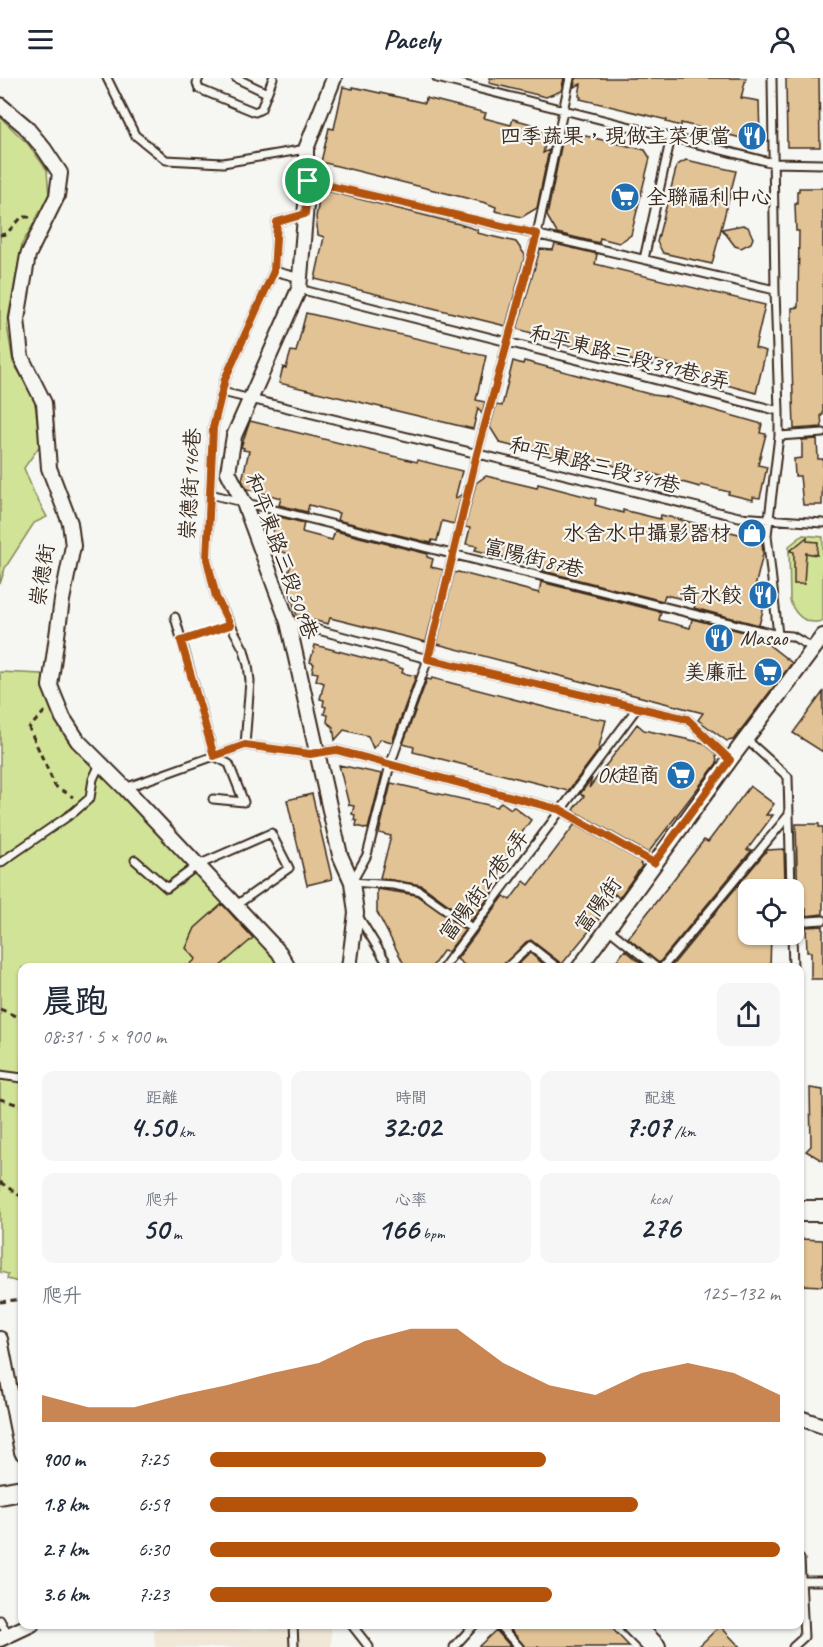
<!DOCTYPE html>
<html lang="zh-TW">
<head>
<meta charset="utf-8">
<style>
  body { margin:0; font-family:Caveat,"LXGW WenKai TC",sans-serif; background:#f6f6f7; color:#1f2937; height:100vh; display:flex; flex-direction:column; font-size:22px; white-space:nowrap }
  * { box-sizing:border-box; margin:0 }
  p { font-size:20px; color:#747a83 }
  .icon { flex:none; width:33px; height:33px; fill:none; stroke:currentColor; stroke-width:2; stroke-linecap:round; stroke-linejoin:round }
  .map { position:relative; flex:1; overflow:hidden }
  .drawer { position:absolute; left:18px; top:885px; width:786px; height:666px; display:flex; flex-direction:column; background:#fff; border-radius:12px; box-shadow:0 2px 4px #0004 }
  .drawer>* { flex:none }
  .buttons { position:absolute; left:738px; top:801px; display:grid; gap:12px }
  .buttons a { display:grid; place-items:center; width:66px; height:66px; border-radius:12px; background:#fff; box-shadow:0 2px 4px #0004; font-size:30px }
  .pin { position:absolute; display:grid; place-items:center; width:51px; height:51px; color:#fff; margin:-26px; border:3px solid #fff; border-radius:50%; box-shadow:0 2px 6px #0007 }
  .round { display:grid; place-items:center; flex:none; width:63px; height:63px; border-radius:12px; background:#f6f6f7 }
  .overview { display:flex; align-items:center; justify-content:space-between; height:102px; padding:0 24px }
  h1 { font-size:33px; font-weight:800; line-height:45px }
  .stats { display:grid; grid-template-columns:repeat(3,1fr); gap:9px; height:102px; padding:6px 24px }
  .stats div { display:grid; align-content:center; border-radius:12px; background:#f6f6f7; text-align:center }
  .stats b { font-size:30px; font-weight:800 }
  .stats small { font-size:16px; font-weight:400 }
  .stats p { font-size:16px }
  .chart { height:168px; padding:12px 24px }
  .chart p { display:flex; justify-content:space-between }
  .chart svg { width:100%; height:108px; margin-top:6px; fill:#b45309; opacity:.7 }
  ul { padding:0 24px; list-style:none; font-size:20px }
  li { display:grid; grid-template-columns:96px 72px 1fr; align-items:center; height:45px }
  li i { height:15px; border-radius:8px; background:#b45309 }
  header { display:flex; justify-content:space-between; align-items:center; height:78px; padding:0 24px; background:#fff; font-size:27px; font-weight:800 }
  .map>svg:first-child { display:block }
</style>
</head>
<body>
<header><svg class="icon" aria-label="menu" viewBox="0 0 24 24"><path d="M4 6h16M4 12h16M4 18h16"/></svg>Pacely<svg class="icon" aria-label="person" viewBox="0 0 24 24"><circle cx="12" cy="8" r="4"/><path d="M4 21q1-7 8-7t8 7"/></svg></header>
<div class="map">
<svg width="823" height="1569" viewBox="0 0 823 1569">
  <rect width="100%" height="100%" fill="#f6f6f2"/>
  <filter id="ink" filterUnits="userSpaceOnUse"><feTurbulence type="fractalNoise" baseFrequency=".0167" numOctaves="2"/><feDisplacementMap in="SourceGraphic" scale="12" xChannelSelector="R" yChannelSelector="G"/><feConvolveMatrix kernelMatrix="1 2 1 2 8 2 1 2 1" color-interpolation-filters="sRGB"/></filter>
  <g filter="url(#ink)">
    <path fill="#f0e7d6" d="M331,1547V1569H155L154,1551L294,1552Z"/>
    <path fill="#d1e397" stroke="#86865a" stroke-width="1.5" d="M0,39L28,66L47,92L49,119L22,166L7,247L13,284L34,320L41,366L24,390L34,415L47,439L34,445L5,490L0,506Z
      M803,457L823,459V543C806,547 796,539 790,523L789,468Z
      M0,594L42,596L77,667L285,889L22,890V1205L7,1201L8,1196L0,1194Z"/>
    <path fill="#e2c395" stroke="#3b2a1e" stroke-width="1.5" d="M490,0H564L561,13L546,19L489,5Z
      M576,0H746L741,20L759,23L760,61H757V64L681,45V48L666,44L667,42L580,21L581,19L579,18L581,6L574,9Z
      M786,0H819L820,69H787Z
      M343,9L353,11V9L425,25L426,20L486,35L484,40L511,47L513,41L535,47L534,52L548,56L543,75L549,72L537,130L522,139L495,133L496,129L486,125L321,84L329,50L334,51Z
      M577,56L645,72L650,80L631,157L619,165L600,160L599,165L557,155L547,138L562,64Z
      M686,82L736,93L712,186L663,175L657,164L677,87Z
      M799,110H823V337H821L822,349L794,351L791,254H792V230L798,229L799,153H796L795,126H797V113H799Z
      M327,113L459,146L478,152L477,155L516,164L525,177L506,248L315,201L324,159L318,157L316,139L320,118Z
      M743,147L748,149L753,160L751,165L741,170L735,168L722,151Z
      M555,166L597,176L595,186L765,227L755,270L766,273L756,315L712,303L713,298L654,282L653,287L531,259L532,255L517,251L540,171L553,172Z
      M306,235L463,271V273L486,278L476,322L485,324L482,336L478,330L473,351L279,305L283,289L286,290L291,273L296,274Z
      M513,283L523,286L524,283L653,317L667,319L762,346L760,355L766,356L758,387L767,389L760,420L753,419V422L728,416L729,414L701,407L700,409L624,388L623,390L589,381L587,387L500,365L490,349L496,327L502,328Z
      M250,343L417,384L418,382L462,393L455,421L462,416L454,446L442,443L437,463L432,462L431,465L337,442L339,435L309,427L307,434L279,427L281,420L247,411L242,402L249,373L243,372L244,370L241,369Z
      M817,361L818,381H823L822,427H803L800,398H795L794,381L802,380V362Z
      M486,398L537,410L538,406L596,421L595,427L623,435V432L660,441L661,437L759,461L762,464L763,476L755,509L768,514L759,547L694,530L696,524L665,517L663,523L543,493V489L475,472L477,468L466,466L470,450L465,449L476,405Z
      M276,438L304,445L302,454L332,462L335,453L428,476L427,479L433,481L431,489L444,492L426,564L330,540L328,546L297,538L290,515L291,512L288,511L289,505L286,504L291,485L287,484L290,476L278,473L273,454Z
      M807,459V463L818,464L817,477L806,475L804,506H794V474L790,473Z
      M458,494L539,515L541,504L661,534L659,542L690,550L692,541L756,557L792,585L733,662L727,663L698,642L703,635L437,566L454,495Z
      M315,567L395,588L403,591L402,595L416,598L392,664L381,661L373,670L368,658L344,652L335,662L333,649L327,644L328,637L324,636L326,629L323,628L324,622L320,621L324,605L316,602L318,595L312,594L314,586L310,584Z
      M432,600L575,637L606,642L598,673L568,713L413,674L414,669L403,666L427,601L431,602Z
      M823,614V674L793,655Z
      M637,646L644,652L704,665L716,676L717,685L648,775L574,733V730L584,718L580,716L592,700L589,710Z
      M339,687L382,696L368,751L356,748L357,743L354,742L355,737L352,736L354,728L349,727Z
      M391,705L497,729L501,724L511,731L513,728L531,742L518,760L522,762L489,807L495,811L471,843L421,807L380,800L391,758L379,755Z
      M750,708L774,726L766,737H773L747,772H752L659,885L628,860L704,762L708,764Z
      M312,716L332,801L307,807L287,722Z
      M575,746L642,784L640,786L642,788L619,820L615,816L597,840L599,841L562,886L531,862L526,864L501,890H468L457,881L504,818L510,822L524,803L529,807Z
      M796,746H819V749H823V836L806,838V831H798Z
      M784,771L785,805L768,806V812H748V856H771L770,890H670L767,772Z
      M377,811L416,817L465,852L448,874L444,872L431,890H406L377,834Z
      M222,826L253,860L218,890H186L196,881L186,870L195,850Z
      M823,848V901H811V874H807L806,849Z
      M625,872L647,890H611Z
      M530,875L548,890H515Z
      M810,1010L823,1012V1083L806,1073L811,1068Z
      M800,1161L823,1162V1208L800,1207Z
      M506,1546H608L630,1569H525Z
      M720,1548L740,1569H698Z
      M496,1552L511,1569H478Z"/>
    <g fill="none" stroke-linecap="round" stroke-linejoin="round">
      <g stroke="#3b2a1e" stroke-width="11">
        <path id="lane" d="M107,0L135,57L166,82L223,85L306,71
          M199,0L197,5L199,11L255,34L261,31L273,0
          M236,0L267,15
          M437,0L773,85L823,86
          M772,0L775,212L779,333V358L767,457L778,557
          M308,103L775,212
          M644,181L671,59
          M274,193L300,200
          M299,211L779,333
          M222,314L739,439L823,445
          M779,358L823,355
          M210,416L778,557L792,558L813,570
          M175,539L214,678L229,686L244,724L213,721
          M288,544L428,581L687,641L730,682
          M746,661L788,699L791,812
          M245,667L250,603L248,587L244,572L216,519L207,481L213,350L225,301L274,193L277,144L305,136
          M125,710L245,667L310,676L336,672L561,732L654,785
          M135,782L167,810L198,787L271,755L289,790L235,828
          M0,785L74,734L90,720L93,701L100,686
          M358,838L390,890
          M794,844L823,842
          M472,850L418,812L393,807L352,804L367,777L390,687L428,581L477,376L537,156L570,0
          M607,850L657,890
          M792,856L793,890
          M443,890L637,630
          M506,890L530,868L558,890
          M662,890L788,738
          M0,997L22,1000
          M801,1503H823
          M0,1542L8,1557
          M293,1546L294,1569
          M351,1546L369,1569
          M498,1546L519,1569
          M454,1569L475,1546
          M793,1569L804,1559L800,1481"/>
      </g>
      <g stroke="#3b2a1e" stroke-width="18">
        <path id="street" d="M334,0L306,71V88L308,103L299,211L234,358L228,394L244,425L288,544L340,777L352,804L356,835L349,890
          M0,27L25,48L44,71L60,95L57,118L28,177L17,241L21,279L44,325L49,390L70,445L73,468L62,522L50,608L63,640L78,663L125,710L279,874L288,890
          M579,890L730,682L823,558
          M0,1261L22,1374
          M800,1340L823,1348
          M0,1561L32,1546"/>
      </g>
      <g stroke="#3b2a1e" stroke-width="24">
        <path id="secondary" d="M800,1133H823
          M0,1416L22,1412
          M632,1546L655,1569"/>
      </g>
      <path stroke="#3b2a1e" stroke-width="3" stroke-dasharray="6 4.5" stroke-linecap="butt" d="M0,157L6,156L22,139H31
        M191,560L219,550
        M45,633L29,650L55,708L73,719
        M0,931L22,941
        M0,1021L22,1028
        M0,1104L22,1119
        M0,1224L22,1221"/>
      <use href="#lane" stroke="#f6f6f2" stroke-width="7"/>
      <use href="#street" stroke="#f6f6f2" stroke-width="14"/>
      <use href="#secondary" stroke="#f6f6f2" stroke-width="20"/>
    </g>
  </g>
  <g fill="none" stroke-linecap="round" stroke-linejoin="round" filter="url(#ink)">
    <g stroke="#fff" stroke-width="12">
      <path id="route" d="M308,103L537,156L477,376L428,581L687,641L730,682L654,785L561,732L336,672L310,676L245,667L214,678L181,563L230,547L216,519L207,481L213,350L225,301L274,193L277,144L305,136Z"/>
    </g>
    <use href="#route" stroke="#b45309" stroke-width="8"/>
  </g>
  <defs>
    <g id="restaurant-disc" transform="scale(1.5)"><circle r="9.5" fill="#1f6fb2" stroke="#f6f6f2"/><path d="M-5-6h1v4h1v-4h1v4h1v-4h1v5L-1.5 .5V6h-2V.5L-5-1ZM5-6V6H3V1.5H1.5Q1.5-4 5-6Z" fill="#fff"/></g>
    <g id="supermarket-disc" transform="scale(1.5)"><circle r="9.5" fill="#1f6fb2" stroke="#f6f6f2"/><path d="M-6-5.5h2.5l.6 2H6L4.5 2H-2.5L-4.4-4H-6ZM-1.5 3.2a1.3 1.3 0 1 0 .1 0ZM3 3.2a1.3 1.3 0 1 0 .1 0Z" fill="#fff"/></g>
    <g id="shop-disc" transform="scale(1.5)"><circle r="9.5" fill="#1f6fb2" stroke="#f6f6f2"/><path d="M-5-2.5h2.3a2.7 3.5 0 0 1 5.4 0H5L5.5 6h-11ZM-1.5-2.5h3a1.5 2.3 0 0 0-3 0Z" fill="#fff"/></g>
  </defs>
  <g fill-rule="evenodd">
    <use href="#restaurant-disc" x="752" y="58"/>
    <use href="#supermarket-disc" x="625" y="119"/>
    <use href="#shop-disc" x="752" y="455"/>
    <use href="#restaurant-disc" x="763" y="517"/>
    <use href="#restaurant-disc" x="719" y="560"/>
    <use href="#supermarket-disc" x="768" y="594"/>
    <use href="#supermarket-disc" x="681" y="697"/>
  </g>
  <g text-anchor="middle" dominant-baseline="central" stroke-width="4.5" stroke-linejoin="round" paint-order="stroke">
    <g font-size="21" fill="#3b2a1e" stroke="#f6f6f2" text-anchor="end">
      <text x="731" y="58">四季蔬果，現做主菜便當</text>
      <text x="646" y="119" text-anchor="start">全聯福利中心</text>
      <text x="731" y="455">水舍水中攝影器材</text>
      <text x="742" y="517">奇水餃</text>
      <text x="740" y="560" text-anchor="start">Masao</text>
      <text x="747" y="594">美廉社</text>
      <text x="660" y="697">OK超商</text>
    </g>
    <g font-size="21" fill="#3b2a1e" stroke="#f6f6f2">
      <text transform="translate(630 279) rotate(14)">和平東路三段391巷8弄</text>
      <text transform="translate(595 387) rotate(14)">和平東路三段341巷</text>
      <text transform="translate(190 406) rotate(-87)">崇德街146巷</text>
      <text transform="translate(282 478) rotate(70)">和平東路三段509巷</text>
      <text transform="translate(534 480) rotate(14)">富陽街87巷</text>
      <text transform="translate(42 497) rotate(-81)">崇德街</text>
      <text transform="translate(484 807) rotate(-53)">富陽街21巷6弄</text>
      <text transform="translate(598 827) rotate(-54)">富陽街</text>
    </g>
  </g>
</svg>
<div class="buttons">
<a><svg class="icon" aria-label="locate" viewBox="0 0 24 24"><circle cx="12" cy="12" r="6"/><path d="M12 2v4M12 18v4M2 12h4M18 12h4"/></svg></a>
</div>
<div class="pin" style="left:308px;top:103px;background:#1e9e55"><svg class="icon" aria-label="arrive" viewBox="0 0 24 24"><path d="M6 21V4h12l-3 4 3 4H6"/></svg></div>
<section class="drawer">
<div class="overview"><div><h1>晨跑</h1><p>08:31 · 5 × 900 m</p></div><a class="round"><svg class="icon" aria-label="share" viewBox="0 0 24 24"><path d="M12 15V3M7 8l5-5 5 5M5 13v7h14v-7"/></svg></a></div>
<div class="stats">
<div><p>距離</p><b>4.50<small> km</small></b></div>
<div><p>時間</p><b>32:02</b></div>
<div><p>配速</p><b>7:07<small> /km</small></b></div>
</div>
<div class="stats">
<div><p>爬升</p><b>50<small> m</small></b></div>
<div><p>心率</p><b>166<small> bpm</small></b></div>
<div><p>kcal</p><b>276</b></div>
</div>
<div class="chart"><p><span>爬升</span>125–132 m</p>
<svg viewBox="0 0 160 44" preserveAspectRatio="none"><path d="M0 44V33L10 38L20 38L30 33L40 29L50 24L60 20L70 11L80 6L90 6L100 20L110 29L120 33L130 24L140 20L150 24L160 33V44z"/></svg>
</div>
<ul>
<li><b>900 m</b>7:25<i style="width:59%"></i></li>
<li><b>1.8 km</b>6:59<i style="width:75%"></i></li>
<li><b>2.7 km</b>6:30<i style="width:100%"></i></li>
<li><b>3.6 km</b>7:23<i style="width:60%"></i></li>
</ul>
</section>
</div>
</body>
</html>
